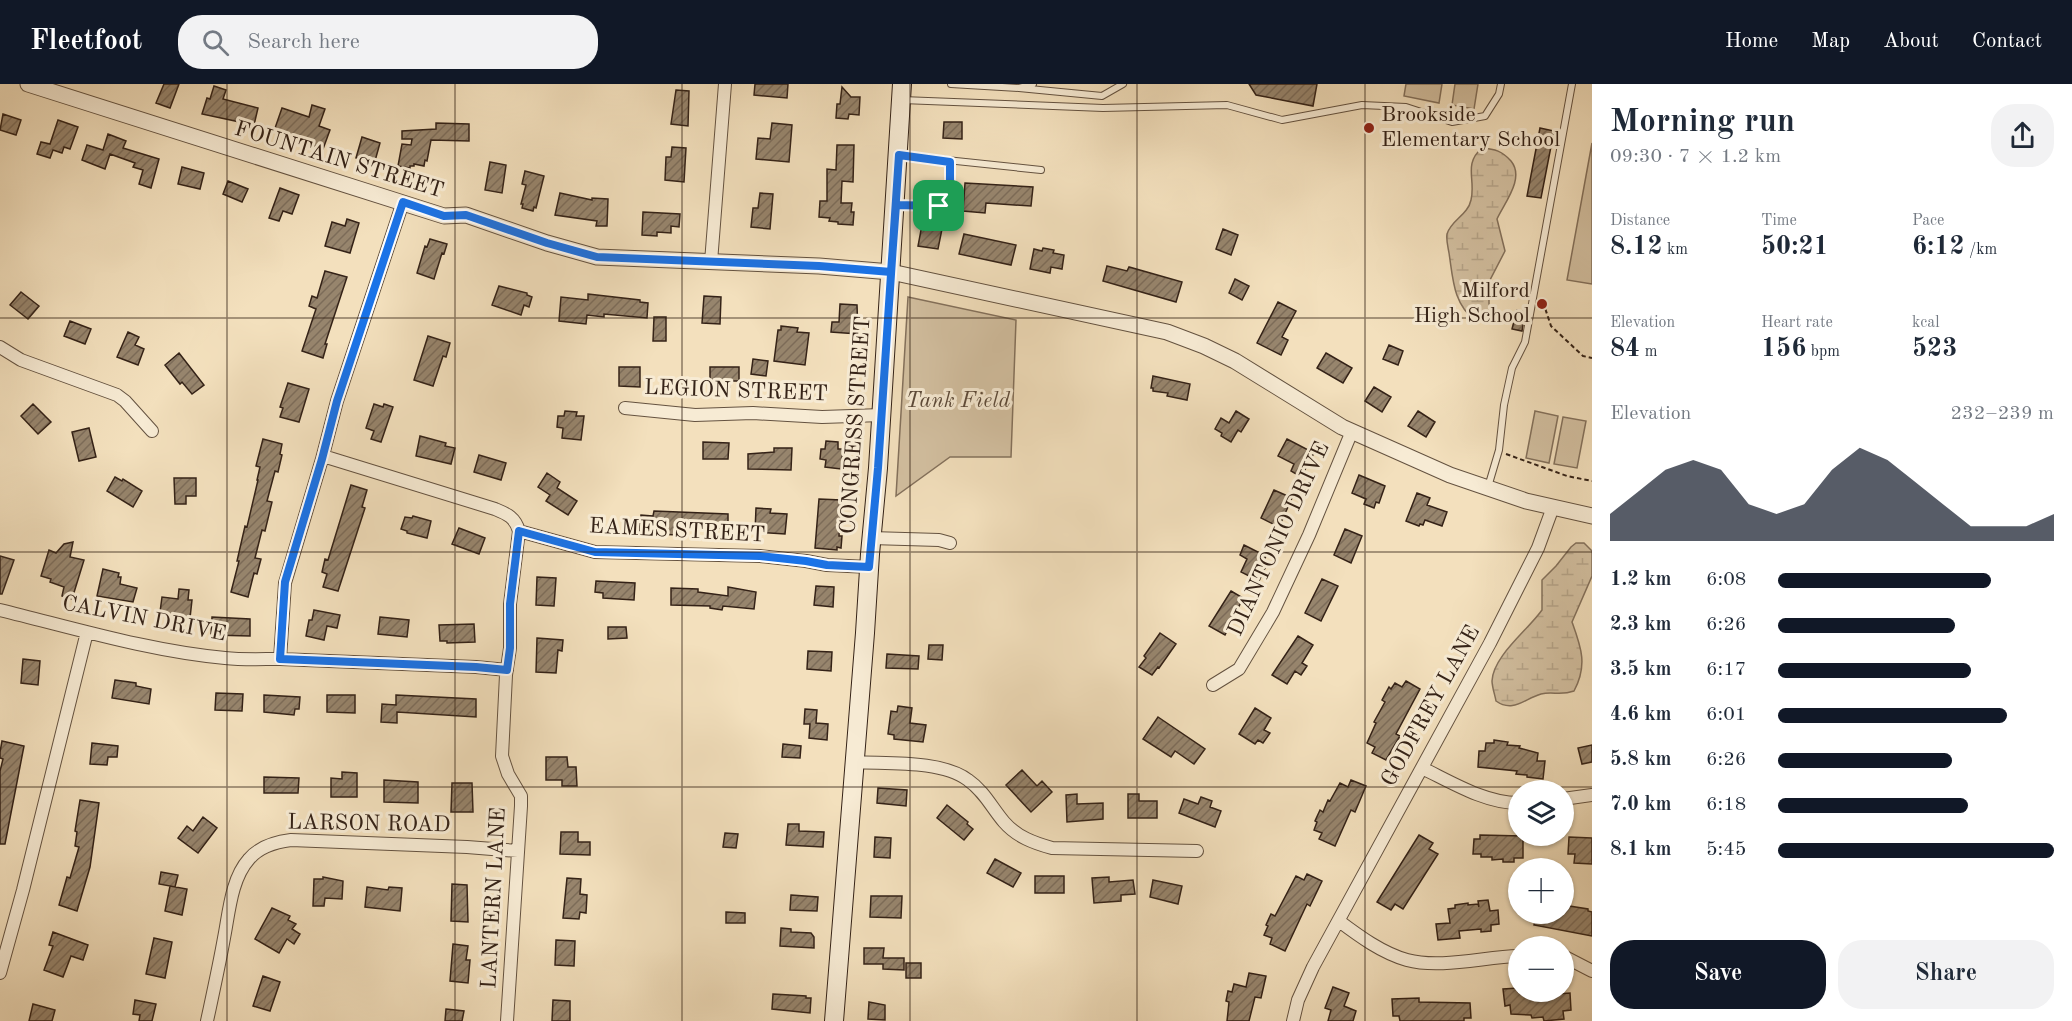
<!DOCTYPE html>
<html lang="en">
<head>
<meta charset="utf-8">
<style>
  body { margin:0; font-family:"Old Standard TT",serif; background:#f2f2f3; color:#1f2937; height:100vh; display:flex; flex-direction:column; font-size:22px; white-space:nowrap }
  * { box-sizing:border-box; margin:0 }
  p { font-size:20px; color:#747a83 }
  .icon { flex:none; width:33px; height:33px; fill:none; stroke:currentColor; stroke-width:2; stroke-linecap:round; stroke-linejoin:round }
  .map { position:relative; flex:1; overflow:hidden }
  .details { display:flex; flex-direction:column; background:#fff; width:480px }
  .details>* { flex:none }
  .buttons { position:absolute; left:1508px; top:696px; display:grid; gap:12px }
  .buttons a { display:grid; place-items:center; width:66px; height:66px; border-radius:50%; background:#fff; box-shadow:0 2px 4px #0004; font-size:30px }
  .pin { position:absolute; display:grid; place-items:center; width:51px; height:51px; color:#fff; margin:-26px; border-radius:12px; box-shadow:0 3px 9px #0006 }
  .round { display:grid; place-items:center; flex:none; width:63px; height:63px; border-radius:24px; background:#f2f2f3 }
  .headline { display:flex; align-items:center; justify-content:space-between; height:102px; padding:0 18px }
  h1 { font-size:33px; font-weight:700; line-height:45px }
  .stats { display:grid; grid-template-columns:repeat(3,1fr); gap:9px; height:102px; padding:6px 18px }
  .stats div { display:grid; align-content:center }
  .stats b { font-size:26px; font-weight:700 }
  .stats small { font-size:16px; font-weight:400 }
  .stats p { font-size:16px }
  .chart { height:168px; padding:12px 18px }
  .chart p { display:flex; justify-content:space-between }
  .chart svg { width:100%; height:108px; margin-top:6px; fill:#111827; opacity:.7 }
  .action { display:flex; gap:12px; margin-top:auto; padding:12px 18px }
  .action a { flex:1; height:69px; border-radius:24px; background:#111827; color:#fff; font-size:24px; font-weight:700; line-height:69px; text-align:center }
  .action a+a { background:#f2f2f3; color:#1f2937 }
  ul { padding:0 18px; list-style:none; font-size:20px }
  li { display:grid; grid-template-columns:96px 72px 1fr; align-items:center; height:45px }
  li i { height:15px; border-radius:8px; background:#111827 }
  header { display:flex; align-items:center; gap:36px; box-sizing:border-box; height:84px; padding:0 30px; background:#111827; color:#fff }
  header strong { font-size:28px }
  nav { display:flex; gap:33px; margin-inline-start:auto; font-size:21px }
  .search { width:420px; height:54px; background:#f2f2f3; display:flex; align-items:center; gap:15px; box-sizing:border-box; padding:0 21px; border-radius:24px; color:#747a83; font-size:22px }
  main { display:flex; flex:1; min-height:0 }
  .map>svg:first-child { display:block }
</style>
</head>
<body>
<header>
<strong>Fleetfoot</strong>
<div class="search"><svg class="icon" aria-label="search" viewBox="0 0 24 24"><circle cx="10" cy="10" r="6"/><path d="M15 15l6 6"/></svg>Search here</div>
<nav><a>Home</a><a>Map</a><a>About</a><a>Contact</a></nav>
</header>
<main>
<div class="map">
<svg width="1592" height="937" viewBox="0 0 1592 937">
  <defs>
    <pattern id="wetland-marsh" width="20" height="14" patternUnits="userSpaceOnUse" patternTransform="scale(1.5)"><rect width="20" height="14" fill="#d3c0a1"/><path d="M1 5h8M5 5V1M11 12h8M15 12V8" fill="none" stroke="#b6a58a"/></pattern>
    <pattern id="building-hatch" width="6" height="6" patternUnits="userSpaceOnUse" patternTransform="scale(1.5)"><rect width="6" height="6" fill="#97856d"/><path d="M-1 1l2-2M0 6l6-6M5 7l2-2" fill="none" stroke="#7c6c59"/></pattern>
  </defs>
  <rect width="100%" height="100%" fill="#f3e0bd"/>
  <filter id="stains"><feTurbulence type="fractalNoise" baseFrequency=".00333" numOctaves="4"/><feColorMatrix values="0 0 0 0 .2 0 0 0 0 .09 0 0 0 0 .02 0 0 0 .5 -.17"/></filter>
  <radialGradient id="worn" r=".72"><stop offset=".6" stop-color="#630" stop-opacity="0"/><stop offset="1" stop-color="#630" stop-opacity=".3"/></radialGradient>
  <path fill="url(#wetland-marsh)" stroke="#84715c" stroke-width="1.5" d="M1482,64C1495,65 1502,67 1511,77C1525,94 1505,118 1497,135L1505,167L1489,198V227L1484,235L1475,236C1453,220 1453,194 1449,169C1448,163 1446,156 1447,150C1451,136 1468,131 1471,116C1476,96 1463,80 1482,64Z
    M1576,459H1584L1592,467V492L1572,538C1581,563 1588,581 1574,607C1560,612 1553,607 1541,610C1524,615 1513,629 1496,617C1495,611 1492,603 1492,597C1493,572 1528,546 1542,526V496L1556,482L1571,463Z"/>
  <path fill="#d3c0a1" stroke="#84715c" stroke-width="1.5" d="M1406,0H1442L1439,19L1404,12Z
    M1455,0H1478L1474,25L1452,21Z
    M1592,59V200L1567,196Z
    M908,213L1016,236L1011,373H950L896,412Z
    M1535,327L1558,332L1549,379L1526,374Z
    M1563,333L1586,337L1577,384L1554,380Z"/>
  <path fill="url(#building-hatch)" stroke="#342217" stroke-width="1.5" d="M164,0H179L170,24L156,19Z
    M755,0H788L787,14L754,11Z
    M1249,0H1317L1313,22L1256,11Z
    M214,2L226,6L223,15L258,24L254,41L202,30L207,14L210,15Z
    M842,3L851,13H860L859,31L849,30L848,35L836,34L837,20H840Z
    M676,6L689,7L688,42L671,40Z
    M312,21L325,25L319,42L330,46L323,65L274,47L282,24L309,33Z
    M3,30L21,36L16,51L0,46Z
    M58,36L78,43L70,65L64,63L62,69L53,66L50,74L37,70L41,58L50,60Z
    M944,38H962V55L943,54Z
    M436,39L469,40V57L431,56L427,77L425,76L424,82L414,80V82H410V84L398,82L402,60L411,61L412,55H402V47L436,45Z
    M772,39L792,41L789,78L756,75L758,54L770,55Z
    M1540,44L1554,47L1541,114L1527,112Z
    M108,50L126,57L123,64L159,75L151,104L139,100L143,86L133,83L135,79L110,70L105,85L82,76L87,61L103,66Z
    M362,53L380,59L375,77L356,74Z
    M837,61H854L853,98L842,97L841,119H852L851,128H854L853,141L838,140V138L829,137L830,134L819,133L820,117H827V85L836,86Z
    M672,63L686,64L684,98L665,96L666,73H671Z
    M490,78L506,81L502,109L485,106Z
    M182,83L204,89L200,105L178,100Z
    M525,87L544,92L536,124L534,123L533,127L522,124L523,120H521L526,101L522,100Z
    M228,97L248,105L242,118L223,110Z
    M965,99L1033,103L1031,122L986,119L985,129L963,127Z
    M280,104L299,111L292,130L283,127L279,137L269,134Z
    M560,109L592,116V114L608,115L607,142H596L597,137L555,131Z
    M760,109L773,110L770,145L751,143L753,124H758Z
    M643,128L680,130L679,143L671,142V149L657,148V152L642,151Z
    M347,135L359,139L350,169L325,162L332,138L345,142Z
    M922,141L942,145L938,165L918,162Z
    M1223,145L1238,151L1231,171L1216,165Z
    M964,150L1016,161L1011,181L959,170Z
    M430,155L447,160L444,170L442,169L434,195L417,189L425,162L427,163Z
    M1043,164L1054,166L1053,169L1064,171L1062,185L1051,183L1050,189L1030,185L1034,165L1042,167Z
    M1107,182L1127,187L1129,183L1182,198L1176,218L1103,197Z
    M325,187L347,193L325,260H327L323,274L302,267L316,225L309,222L312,212L317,214Z
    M1235,195L1249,202L1242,216L1229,209Z
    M499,202L527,209V211L532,213L529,223L524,221L521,231L492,221Z
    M21,208L39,222L28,235L10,221Z
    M588,210L640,216V218L648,219L647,234L604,230V233L587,231L586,240L559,237L561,213L588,216Z
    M704,212L721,213L720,240L702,239Z
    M1278,218L1296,227L1282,253L1288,256L1281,271L1257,259Z
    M840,220L857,221L858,250L831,248L832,238H839Z
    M1517,226L1525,228L1522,247L1512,245Z
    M654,233H666V257H653Z
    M70,237L91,245L85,260L64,252Z
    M781,242L798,244L797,248L809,249L805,281L774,277L778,246H781Z
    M128,248L139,253L135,261L144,265L138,281L117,273Z
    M428,252L450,259L446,273L443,272L433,302L414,296Z
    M1389,261L1403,267L1398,281L1383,275Z
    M179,269L204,301L192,310L182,298L180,300L165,281Z
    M1326,269L1352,284L1343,299L1317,284Z
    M753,275L768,277L766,292L751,290Z
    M619,283H640V303L619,302Z
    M710,283H739V297H730V303H710Z
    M1153,292L1190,300L1187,316L1167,312L1168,309L1153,307V304H1151Z
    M288,299L309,305L299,338L280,333L283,324L280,323Z
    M1374,303L1391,313L1382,328L1365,317Z
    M33,320L51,338L38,350L21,332Z
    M374,320L383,323L384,320L393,323L381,358L371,355L374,347L366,344Z
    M565,327L577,328L576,332H584L581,356L562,354L563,344L557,343L558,332H564Z
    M1236,327L1249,335L1241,348L1238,346L1231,358L1221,352L1222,349L1215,345L1221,334L1229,339Z
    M1418,327L1435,338L1426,353L1408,342Z
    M89,344L96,373L79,377L72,348Z
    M420,352L446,359L445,362L455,364L451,380L416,372Z
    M263,355L282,360L280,370L282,371L278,388L275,387L267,417L272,418L265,447L262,446L255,474L261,475L257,490L254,489L248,513L231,508L239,477H237L245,442L247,443L258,396H257L260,383L256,382Z
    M1287,355L1314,369L1301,393L1291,387L1294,380L1278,372Z
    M826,357L838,358V365H843L841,385L825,383L826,376L820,375L821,365H825Z
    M703,358L729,359L728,375H703Z
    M774,364H792L791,386L748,385V370L774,368Z
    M479,371L506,379L501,396L474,388Z
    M547,389L560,398L557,404L577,417L568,431L546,417L550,411L538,403Z
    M1359,391L1385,402L1379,419L1376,418L1374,424L1364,420L1366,415L1352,409Z
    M115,393L122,397L123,395L142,407L133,423L107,407Z
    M174,394H196V412H186V420H175Z
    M351,401L367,406L362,423L365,424L338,507L323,503L327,490L322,488L325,475L328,476Z
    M1274,406L1292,414L1279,443L1261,434Z
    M1417,409L1430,414L1427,421L1447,428L1442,442L1425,436L1423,441L1420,440L1419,442L1406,437Z
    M819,415L841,416L839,452H842L841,464L837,463V466L815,464Z
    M756,424L771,425L770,429L787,430L785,450L755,448Z
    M654,427L728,430V444L677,446V451L639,449L641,431L653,432Z
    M413,432L431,437L427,454L407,449V447L401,445L405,433L412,434Z
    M459,444L485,454L479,470L452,460Z
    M1345,445L1362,452L1351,479L1334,471Z
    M73,458L70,473L84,476L72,515L62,512L64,503L50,498L51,495L41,492L49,466L56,469L64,460Z
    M1244,461L1266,472L1261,482L1265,484L1259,497L1241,488L1247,475L1240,471Z
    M0,472L14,476L2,510H0Z
    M103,485L119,489L118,493H121L120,500L137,504L133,518L97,512Z
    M537,493L556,494L554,522L536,521Z
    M1322,495L1338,502L1321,537L1305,529Z
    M596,497L635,499L634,516L603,514V509L595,508Z
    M816,502L834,503L833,523L814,521Z
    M728,503L756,508L754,525L723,522L722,526L710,524V522L671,521V504L698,505V508L728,512Z
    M179,505L189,506L188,516H192L190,534L167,532L168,529L160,528L162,513L178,515Z
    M1231,507L1243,514L1225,551L1209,542Z
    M314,526L340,531L337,544L327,542L324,556L306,552L309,536H312Z
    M212,533L250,535V552L211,551Z
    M380,533L409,536L407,553L378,550Z
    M474,540L475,558L447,559V557H440L439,541Z
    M608,543H626L627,554L608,555Z
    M1160,549L1176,560L1159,584L1158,583L1152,591L1139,583L1146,574L1144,572Z
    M1298,552L1313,561L1302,579L1307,582L1301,591L1295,587L1287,600L1272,591Z
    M537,554L563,556L562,567L558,566L556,589L536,588Z
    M929,561H943L942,576L928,575Z
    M808,567L832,568L831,587L807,585Z
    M887,570L919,572L918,585L886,584Z
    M23,575L40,577L38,601L21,599Z
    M115,596L136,599V602L151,605L149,620L112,614Z
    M1406,597L1420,605L1396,650L1400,652L1386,676L1372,669L1375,663L1367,659L1376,639L1374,638L1385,618L1382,616L1389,603L1391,605L1395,599L1402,603Z
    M216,609L243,610L242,627L215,626Z
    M264,611L300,613L299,625H295L294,631L264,628Z
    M327,611H355V629L327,628Z
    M396,611L476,615V633L397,628V639L381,638L382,620L396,621Z
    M898,622L912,624L910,639L926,641L923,658L894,655V651L888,650L891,627L897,628Z
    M1255,624L1271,634L1264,646L1270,649L1263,659L1258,656L1255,660L1239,650Z
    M805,625L817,626L816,639L828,640L827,656L809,654L810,640H804Z
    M1158,633L1205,665L1194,680L1175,667L1171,673L1143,655Z
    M1494,656L1508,658L1507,661L1520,662L1519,664L1538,669L1537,677H1545L1543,695L1527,693V691L1516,690L1517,687L1478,683L1479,667H1485L1486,659H1494Z
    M2,657L24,662L5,760H0V687L3,675L0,674V668Z
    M92,659L118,662L117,673H108L107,681L90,680Z
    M783,660L801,662L800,674L782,673Z
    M1592,661V678L1582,680L1578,664Z
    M546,673H567L568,683H576L577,702H562V696H546Z
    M1022,686L1037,702L1042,697L1052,708L1031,728L1006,701Z
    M342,688L357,689V713H331V694L342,695Z
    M264,693L299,694L298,709H264Z
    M384,696L418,698V719L384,718Z
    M1351,696L1366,702L1355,728L1351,726L1335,762L1319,755L1322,749L1314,746L1317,738L1315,737L1320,726L1323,728L1328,716L1330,717L1340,699L1348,703Z
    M452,699H472L473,728H451Z
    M878,704L907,706L906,722L877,719Z
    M1077,710V720L1103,719V735L1067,738L1066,711Z
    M1128,710H1139V717H1157V734H1128Z
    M1201,713L1212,717L1210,723L1221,727L1215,743L1179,729L1184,715L1198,720Z
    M80,716L99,719L90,783L77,827L59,821L67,793L70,794L79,763L75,762L77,748L75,747Z
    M947,721L968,738L967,740L973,745L964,756L937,734Z
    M203,733L217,744L198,769L178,754L187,742L193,747Z
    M788,740H799V747L824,748L823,763L786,761Z
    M561,748H578V758H590V771L560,770Z
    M725,749L738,750L736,764L723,763Z
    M1419,751L1433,759L1429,765L1438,770L1403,825L1395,820L1391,826L1377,818Z
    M1480,751L1523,752V774H1514V778H1503V775L1492,776V773H1481V770H1473L1474,755H1480Z
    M875,753L891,754L890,774L874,773Z
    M1569,753L1592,754V780L1574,779L1575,770H1568Z
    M995,775L1021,789L1013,803L987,789Z
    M161,788L178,791L175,803L159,800Z
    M1307,790L1322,797L1310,822L1307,820L1285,867L1270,860L1272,854L1264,851L1268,842L1266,841L1271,830L1275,832L1296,792L1304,796Z
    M1035,792H1064V809H1035Z
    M323,793L343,797L342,815L325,814L324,822H313L314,795H323Z
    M1109,793V798L1133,796L1135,810L1121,811V817L1094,819L1092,794Z
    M567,794L581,795L580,810L587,811L586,829L580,828L579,835L563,834Z
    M1153,796L1182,802L1178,820L1150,813Z
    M452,800L467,801L468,838L451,837Z
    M170,802L187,805L182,831L165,827Z
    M367,803L388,806L389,803L402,804L400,827L365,823Z
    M791,811L818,813L817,827L790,826Z
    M871,812H902L901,834L870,833Z
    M1488,816L1490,827L1498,826L1499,840L1491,841V847L1481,848V845L1459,847L1460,854L1438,856L1436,840L1450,839L1448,825L1455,824V821L1468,819V821L1478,820L1479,823L1478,817Z
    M1563,821L1588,825V827L1592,828V852L1534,841L1537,830H1563Z
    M272,824L290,832L288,836L296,840L292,845L300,850L294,860L287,855L279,869L255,855Z
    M726,828L745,829V839H726Z
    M781,844L791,845V848L811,849L814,853V864L780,862Z
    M53,848L88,861L83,876L71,872L63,893L44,886L53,862L49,861Z
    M154,854L172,858L165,894L146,890Z
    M556,856L575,857L574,882L555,881Z
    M453,860L468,862L466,876H470L468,899L450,897Z
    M864,864H884L883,874H904V886L883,885V880H864Z
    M906,879H921V894H906Z
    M1249,889L1266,892L1261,914L1255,913L1249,937H1227L1229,918L1226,917L1228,907L1232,908L1234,900L1246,903Z
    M263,892L280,898L270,927L253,922Z
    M1333,903L1349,909L1344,922L1356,927L1353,937H1328L1331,926L1325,924Z
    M1518,904V908H1543V911L1570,909L1571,926L1563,927L1564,935L1544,937L1543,933L1532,934L1531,931L1511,930L1510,921L1505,922L1503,905Z
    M773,910L806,912V914H811L810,929L772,925Z
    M1419,914V918L1470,919L1471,934H1464V937H1400L1399,932H1393L1392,915Z
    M135,916L156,920L152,937H139L140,931L133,930Z
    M553,916L570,917V937H552Z
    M869,918L885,921V936L868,935Z
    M33,920L55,926L52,937H29Z
    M446,925L464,927L462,937H445Z"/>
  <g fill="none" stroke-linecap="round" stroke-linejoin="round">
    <g stroke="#645240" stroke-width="8">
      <path id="service" d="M951,0L1019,4L1033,0
        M1019,4L1102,12L1123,0
        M902,16L1103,24L1227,21L1282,36L1362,21L1406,23L1452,38L1485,32L1499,10L1501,0
        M899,71L1041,86
        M897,121L939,122L950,103V78
        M1488,403L1499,366L1504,321L1512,284L1525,258L1572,0"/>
    </g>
    <g stroke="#645240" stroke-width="14">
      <path id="minor" d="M403,118L337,317L322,375L285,499L280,575L476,583L507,586
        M711,178L725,0
        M0,263L21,276L117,311L125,317L152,347
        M625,324L695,331L753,329L822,333L882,331
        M323,372L495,425C507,430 515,433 519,447L595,468L760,472L806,477L827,481L869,483
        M871,454L939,456L950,459
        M0,526C74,544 149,567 225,574C243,576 262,575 280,575
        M1213,601L1239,585L1273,528L1309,451L1352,347
        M855,678C888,680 941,676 968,696C984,707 992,724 1004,738C1017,753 1034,759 1052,764L1197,767
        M1422,684C1451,698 1485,719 1518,719
        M1563,715L1592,711
        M1339,837C1359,852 1382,869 1407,876C1440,885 1484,873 1518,872
        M1563,872L1592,887
        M0,889L23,806L87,548
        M207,937C213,909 219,882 224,854C229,829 231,795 249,775C259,763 275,758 291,756L467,763L518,767
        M507,937L521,722V712L508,690L502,672L506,591L510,564V520L519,447
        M1293,937L1298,916L1313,883L1490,559L1538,464L1553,423"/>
    </g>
    <g stroke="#645240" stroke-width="17">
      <path id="tertiary" d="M28,0L444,132L466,131L547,159L597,173L819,182L891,188L1167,248L1204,262L1235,277L1342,343L1450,391L1526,417L1592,432"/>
    </g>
    <g stroke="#342217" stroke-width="20">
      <path id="secondary" d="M834,937L865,549L870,470L878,384L902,0"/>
    </g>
    <path stroke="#342217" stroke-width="2" stroke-dasharray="4.5 3" stroke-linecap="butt" d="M1543,218L1551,242L1583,272L1592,274
      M1506,370L1567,392L1592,397"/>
    <use href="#service" stroke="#f7ebd4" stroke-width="6"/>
    <use href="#minor" stroke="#f7ebd4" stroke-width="12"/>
    <use href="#tertiary" stroke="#f7ebd4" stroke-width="15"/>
    <use href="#secondary" stroke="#f7ebd4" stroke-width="18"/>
  </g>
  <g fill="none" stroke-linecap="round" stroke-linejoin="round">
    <g stroke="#fff" stroke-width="12">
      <path id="route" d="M939,122L896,121L891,188L819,182L597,173L547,159L466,131L444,132L403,118L337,317L322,375L285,498L280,575L476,583L507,586L510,564V520L519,447L595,468L760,472L806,477L827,481L869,483L878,384L899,71L950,78V103L939,122"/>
    </g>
    <use href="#route" stroke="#1a73e8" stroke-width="8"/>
  </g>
  <path fill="none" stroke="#342217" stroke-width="1.5" stroke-opacity="0.55" d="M227,0V937M455,0V937M682,0V937M910,0V937M1137,0V937M1365,0V937M0,234H1592M0,468H1592M0,703H1592"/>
  <g fill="#8f2418" stroke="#f7ebd4" stroke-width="2">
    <circle cx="1369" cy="44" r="6"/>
    <circle cx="1542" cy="220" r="6"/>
  </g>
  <g text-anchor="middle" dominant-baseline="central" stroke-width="6" stroke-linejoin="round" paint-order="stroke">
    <g font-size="22" fill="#342217" stroke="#f7ebd4" text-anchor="start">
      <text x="1381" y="31">Brookside<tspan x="1381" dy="25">Elementary School</tspan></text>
      <text x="1530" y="207" text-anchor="end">Milford<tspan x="1530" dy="25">High School</tspan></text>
    </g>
    <g font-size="22" fill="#342217" stroke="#f7ebd4">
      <text transform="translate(339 76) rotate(17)">FOUNTAIN STREET</text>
      <text transform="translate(736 307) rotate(2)">LEGION STREET</text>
      <text transform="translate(856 341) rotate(-86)">CONGRESS STREET</text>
      <text transform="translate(677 447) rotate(3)">EAMES STREET</text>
      <text transform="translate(1279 455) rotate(-65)">DIANTONIO DRIVE</text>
      <text transform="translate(144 535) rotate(11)">CALVIN DRIVE</text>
      <text transform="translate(1431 622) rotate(-61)">GODFREY LANE</text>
      <text transform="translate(369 740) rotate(1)">LARSON ROAD</text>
      <text transform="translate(494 814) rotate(-87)">LANTERN LANE</text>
    </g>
    <g font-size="22" font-style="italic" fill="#5c4a3a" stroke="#f7ebd4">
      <text x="958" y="317">Tank Field</text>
    </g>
  </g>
  <rect width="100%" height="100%" filter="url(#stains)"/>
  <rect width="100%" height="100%" fill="url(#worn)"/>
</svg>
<div class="buttons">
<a><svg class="icon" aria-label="layers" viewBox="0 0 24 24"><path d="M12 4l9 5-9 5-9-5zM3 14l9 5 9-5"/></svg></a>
<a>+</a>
<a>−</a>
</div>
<div class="pin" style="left:939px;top:122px;background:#1e9e55"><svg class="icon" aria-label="arrive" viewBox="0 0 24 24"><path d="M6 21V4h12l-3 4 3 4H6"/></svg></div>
</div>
<section class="details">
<div class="headline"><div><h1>Morning run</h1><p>09:30 · 7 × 1.2 km</p></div><a class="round"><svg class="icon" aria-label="share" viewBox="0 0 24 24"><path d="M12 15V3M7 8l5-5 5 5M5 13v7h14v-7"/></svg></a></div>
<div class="stats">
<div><p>Distance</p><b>8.12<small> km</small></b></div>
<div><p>Time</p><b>50:21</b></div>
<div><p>Pace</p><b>6:12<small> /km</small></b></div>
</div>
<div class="stats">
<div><p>Elevation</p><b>84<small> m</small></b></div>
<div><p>Heart rate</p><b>156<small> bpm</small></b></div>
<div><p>kcal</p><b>523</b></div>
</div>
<div class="chart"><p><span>Elevation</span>232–239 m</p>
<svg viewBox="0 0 160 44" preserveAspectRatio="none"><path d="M0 44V33L10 24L20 15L30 11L40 15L50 29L60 33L70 29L80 15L90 6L100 11L110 20L120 29L130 38L140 38L150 38L160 33V44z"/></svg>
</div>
<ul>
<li><b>1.2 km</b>6:08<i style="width:77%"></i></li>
<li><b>2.3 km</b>6:26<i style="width:64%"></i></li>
<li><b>3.5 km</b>6:17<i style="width:70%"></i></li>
<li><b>4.6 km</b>6:01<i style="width:83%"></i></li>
<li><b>5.8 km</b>6:26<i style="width:63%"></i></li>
<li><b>7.0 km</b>6:18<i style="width:69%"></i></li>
<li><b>8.1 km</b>5:45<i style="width:100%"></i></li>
</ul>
<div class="action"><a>Save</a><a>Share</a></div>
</section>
</main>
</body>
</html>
